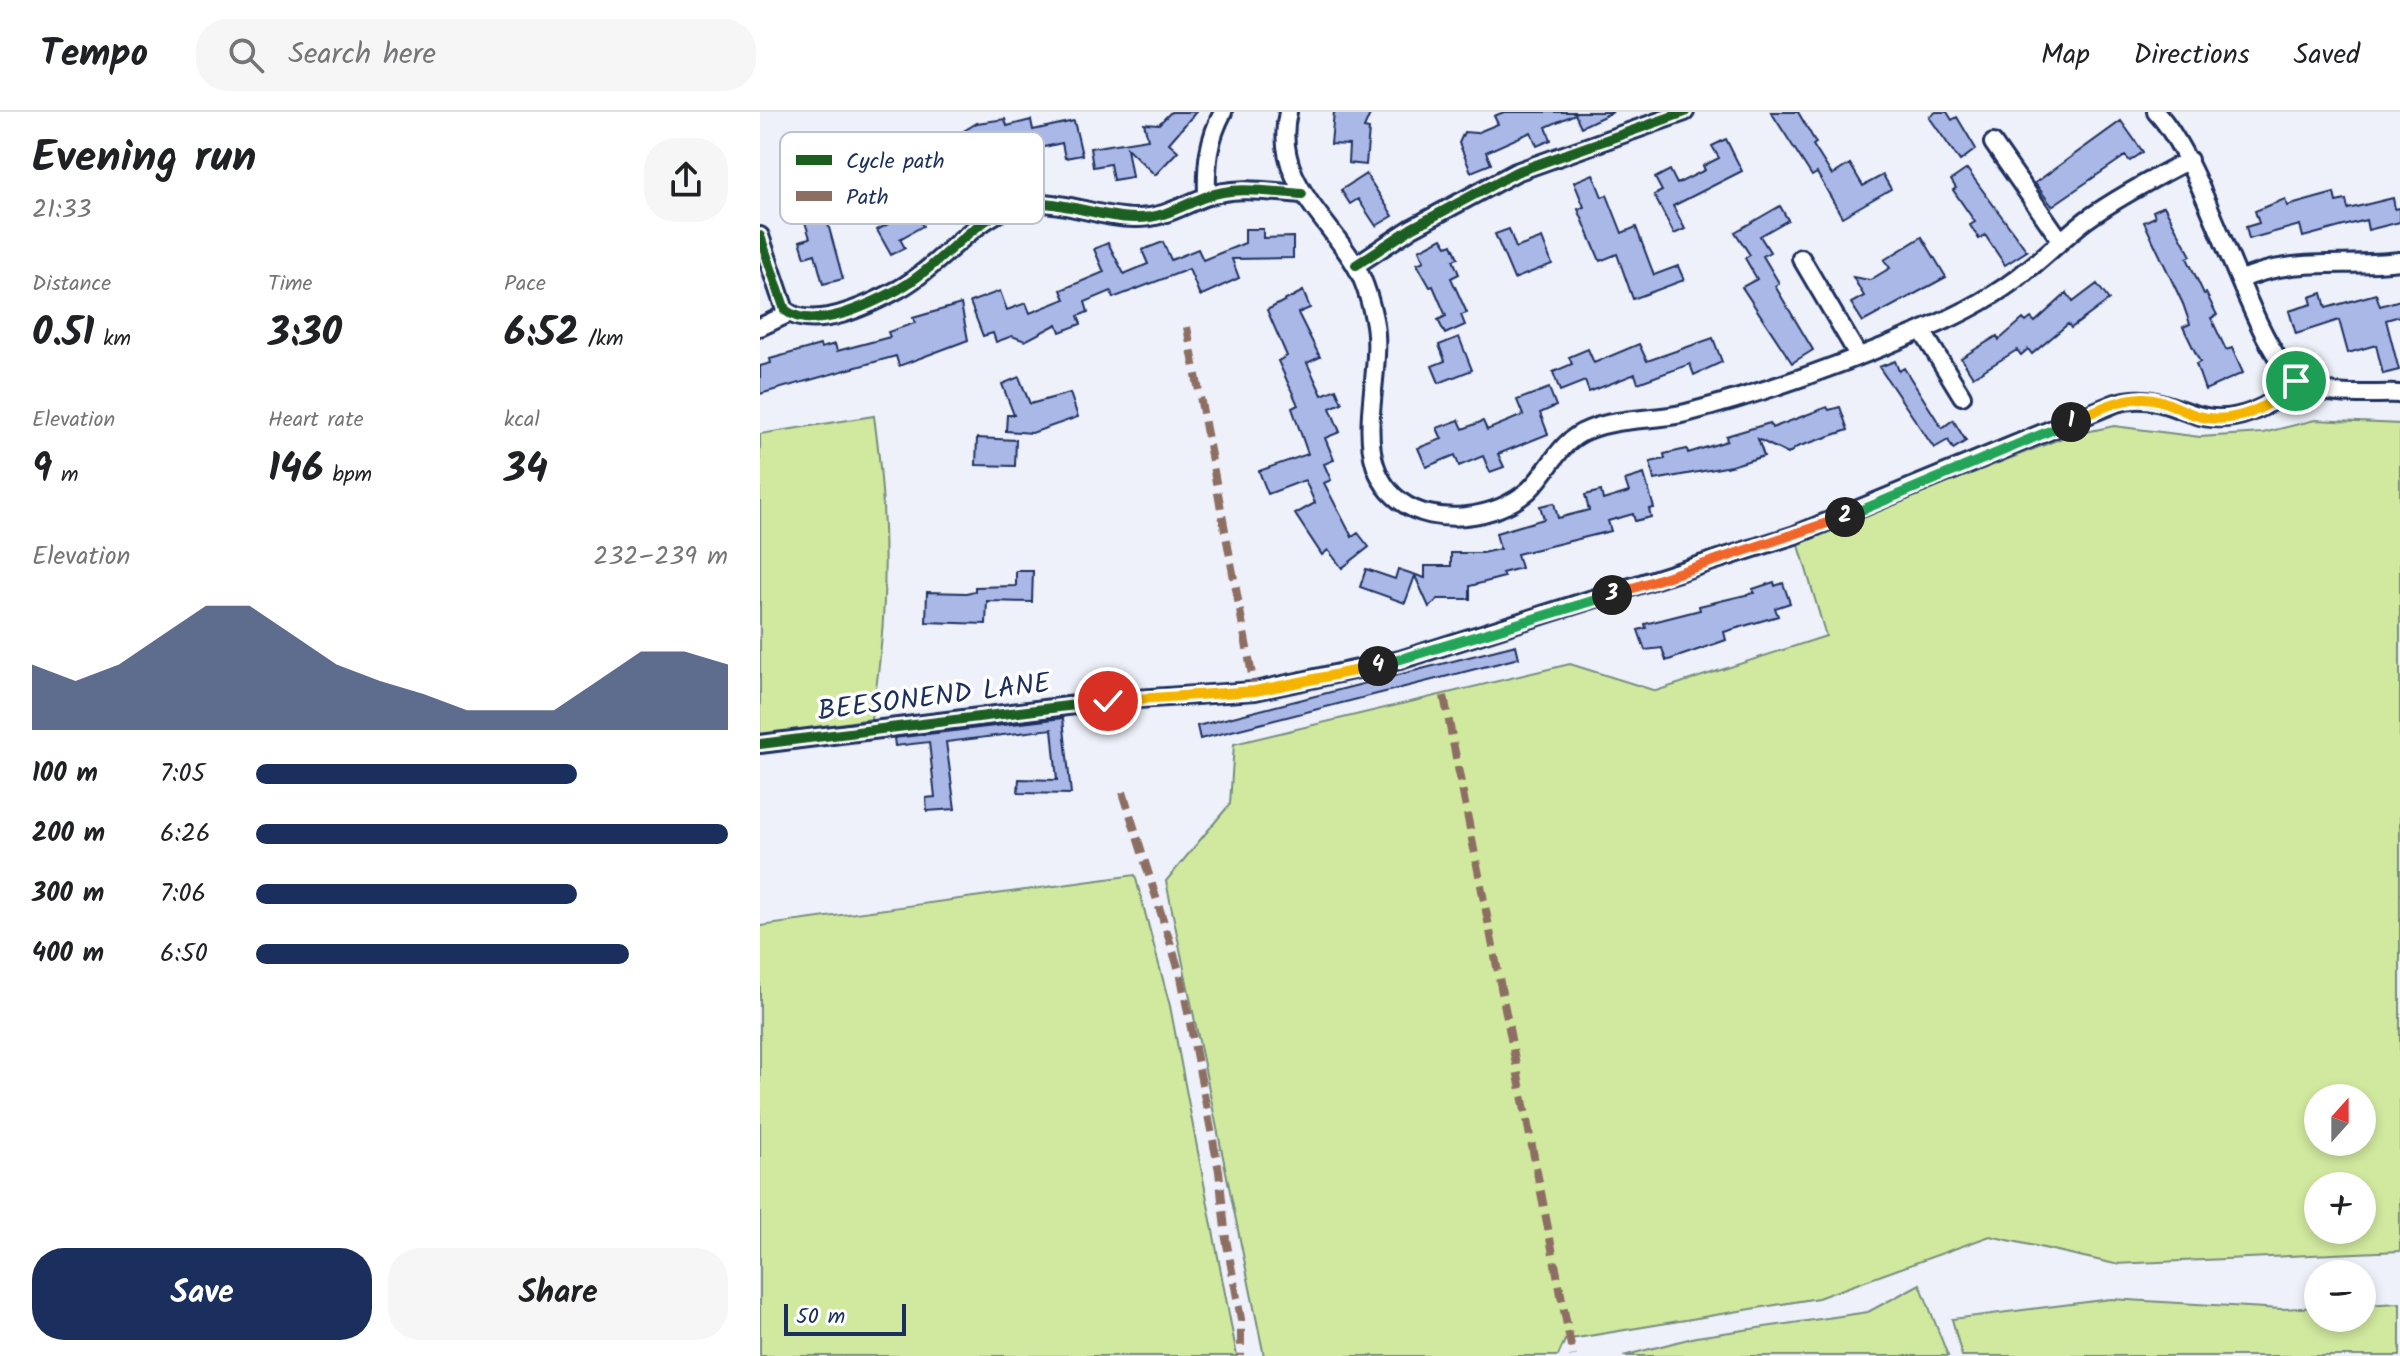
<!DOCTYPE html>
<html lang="en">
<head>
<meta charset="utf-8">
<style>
  body { margin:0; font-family:Kalam,sans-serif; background:#f6f6f6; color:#202124; height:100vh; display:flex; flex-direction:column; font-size:30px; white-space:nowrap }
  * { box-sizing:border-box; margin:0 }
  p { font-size:26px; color:#757577 }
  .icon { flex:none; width:44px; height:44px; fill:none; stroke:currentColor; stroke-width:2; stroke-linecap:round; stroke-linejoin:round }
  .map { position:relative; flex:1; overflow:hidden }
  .details { display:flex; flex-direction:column; background:#fff; width:760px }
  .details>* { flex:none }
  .needle { width:52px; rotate:21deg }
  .tools { position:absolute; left:1544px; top:972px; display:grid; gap:16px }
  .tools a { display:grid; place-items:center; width:72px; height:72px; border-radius:50%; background:#fff; box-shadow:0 4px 12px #0003; font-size:40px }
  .scale { position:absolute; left:24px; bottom:20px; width:122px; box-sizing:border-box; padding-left:8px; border:4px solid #1b2f5e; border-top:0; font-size:22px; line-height:28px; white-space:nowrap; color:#1b2f5e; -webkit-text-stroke:6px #fff; paint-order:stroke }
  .pin { position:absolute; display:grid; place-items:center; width:68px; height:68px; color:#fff; margin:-34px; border:4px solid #fff; border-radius:50%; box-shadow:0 2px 8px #0007 }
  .km { position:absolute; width:40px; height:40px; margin:-20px; border-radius:50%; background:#222; color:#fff; font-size:22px; line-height:40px; text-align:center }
  .round { display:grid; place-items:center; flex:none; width:84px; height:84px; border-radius:32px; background:#f6f6f6 }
  .summary { display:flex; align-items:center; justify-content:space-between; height:136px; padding:0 32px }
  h1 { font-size:44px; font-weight:700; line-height:60px }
  .metrics { display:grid; grid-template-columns:repeat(3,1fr); gap:12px; height:136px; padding:8px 32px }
  .metrics div { display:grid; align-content:center }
  .metrics b { font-size:40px; font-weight:700 }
  .metrics small { font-size:22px; font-weight:400 }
  .metrics p { font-size:22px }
  .chart { height:224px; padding:16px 32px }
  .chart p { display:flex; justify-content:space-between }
  .chart svg { width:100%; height:144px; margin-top:8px; fill:#1b2f5e; opacity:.7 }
  .button { display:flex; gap:16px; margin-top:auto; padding:16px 32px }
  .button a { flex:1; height:92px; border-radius:32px; background:#1b2f5e; color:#fff; font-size:32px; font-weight:700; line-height:92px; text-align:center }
  .button a+a { background:#f6f6f6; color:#202124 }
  ul { padding:0 32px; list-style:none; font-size:26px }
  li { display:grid; grid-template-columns:128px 96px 1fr; align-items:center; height:60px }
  li i { height:20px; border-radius:10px; background:#1b2f5e }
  header { display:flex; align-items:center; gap:48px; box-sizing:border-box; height:112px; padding:0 40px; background:#fff; border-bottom:2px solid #e0e0e0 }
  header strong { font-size:38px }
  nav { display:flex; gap:44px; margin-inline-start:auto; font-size:28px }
  .search { width:560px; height:72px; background:#f6f6f6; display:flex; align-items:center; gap:20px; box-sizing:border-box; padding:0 28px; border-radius:32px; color:#757577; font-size:30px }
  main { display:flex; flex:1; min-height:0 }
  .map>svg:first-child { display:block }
</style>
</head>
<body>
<header>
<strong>Tempo</strong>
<div class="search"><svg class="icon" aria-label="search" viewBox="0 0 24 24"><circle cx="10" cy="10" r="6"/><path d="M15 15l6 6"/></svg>Search here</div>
<nav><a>Map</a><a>Directions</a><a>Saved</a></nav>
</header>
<main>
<section class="details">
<div class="summary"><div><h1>Evening run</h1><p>21:33</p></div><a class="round"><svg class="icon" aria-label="share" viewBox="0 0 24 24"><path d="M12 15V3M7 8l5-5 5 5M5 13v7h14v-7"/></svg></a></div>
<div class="metrics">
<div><p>Distance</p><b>0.51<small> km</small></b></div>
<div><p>Time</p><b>3:30</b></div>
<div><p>Pace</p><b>6:52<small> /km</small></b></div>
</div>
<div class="metrics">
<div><p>Elevation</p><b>9<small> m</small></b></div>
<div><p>Heart rate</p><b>146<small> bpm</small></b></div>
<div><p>kcal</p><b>34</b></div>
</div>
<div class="chart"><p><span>Elevation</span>232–239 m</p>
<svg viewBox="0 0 160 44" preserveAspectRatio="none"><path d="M0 44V24L10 29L20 24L30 15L40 6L50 6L60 15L70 24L80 29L90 33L100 38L110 38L120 38L130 29L140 20L150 20L160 24V44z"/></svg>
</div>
<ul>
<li><b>100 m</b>7:05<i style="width:68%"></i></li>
<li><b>200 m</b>6:26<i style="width:100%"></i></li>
<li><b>300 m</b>7:06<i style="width:68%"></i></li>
<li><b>400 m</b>6:50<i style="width:79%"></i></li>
</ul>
<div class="button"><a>Save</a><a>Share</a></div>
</section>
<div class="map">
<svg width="1640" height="1244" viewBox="0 0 1640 1244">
  <rect width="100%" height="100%" fill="#eef1fa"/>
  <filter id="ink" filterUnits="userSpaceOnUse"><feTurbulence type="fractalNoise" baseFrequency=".0125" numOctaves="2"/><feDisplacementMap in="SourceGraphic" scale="16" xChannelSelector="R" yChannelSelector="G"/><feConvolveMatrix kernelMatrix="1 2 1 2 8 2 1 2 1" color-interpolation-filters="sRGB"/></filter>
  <g filter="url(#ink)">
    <path fill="#d1e99f" stroke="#768c7e" stroke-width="2" fill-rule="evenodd" d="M114,304C128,404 129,509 111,607L0,624V322Z
      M1555,308L1640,312V1139L1355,1152L1230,1124L1058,1186L805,1228L798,1244H504L406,769L470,692L474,632L810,552L896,579L1066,524L1038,430L1307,324L1354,314L1440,325L1503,321ZM1558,986H1602V1030H1558ZM1558,1074H1602V1118H1558Z
      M375,763L410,894L477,1244H0V814Z
      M1160,1172L1188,1244H863L936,1225L1108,1200Z
      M1351,1187L1522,1197L1558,1195V1206H1602V1193L1640,1191V1244H1202L1192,1207Z"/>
    <path fill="#aab8e8" stroke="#1b2f5e" stroke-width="2" d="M411,0H436L409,31L418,39L395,63L367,36L372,65L353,68L350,52L333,55L330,36L388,27L384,11L399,12Z
      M574,0H611L604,16L609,17L606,53L588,51L589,33L571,32Z
      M744,0H853L821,15L815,2L786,15L791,28L777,34L771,20L726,40L731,52L711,60L699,31L704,20L716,21L738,12L734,4Z
      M1011,0H1038L1056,31L1053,33L1072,63L1090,52L1103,74L1123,63L1131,77L1082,105L1057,61L1052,64Z
      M1176,0H1187L1192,8L1197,5L1216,37L1200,49L1169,5Z
      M245,7L247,14L271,8L273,18L314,9L322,43L305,46L302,31L262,40L261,36L250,38L249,34L174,78L181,91L157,104L163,114L140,127L145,136L131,143L117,118L139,106L135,98L158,85L145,60L207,28L202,20L217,11Z
      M1361,9L1383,40L1370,49L1365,44L1292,94L1275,71Z
      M37,23L42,38L46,37L63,96L69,95L74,111L68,112L83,167L63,172L55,142L45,145L40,129L50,126L41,97L28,101L23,85L38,80L22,28Z
      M966,27L982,59L913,94L925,117L914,122L894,83L902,79L895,66L910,58L917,72L945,58L943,54L959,46L952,34Z
      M1207,57L1267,139L1245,153L1225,123L1219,127L1210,113L1215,110L1193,78L1196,76L1191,68Z
      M606,62L633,104L616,114L598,87L590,92L581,78Z
      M833,62L842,85L847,83L862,121L876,115L894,163L918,154L924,168L873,187L857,142L840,149L818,97L824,95L814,70Z
      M1574,81L1576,90L1586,88L1588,97L1633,86L1635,97L1640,96V110L1608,118L1606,108L1543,125L1540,113L1489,127L1486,115L1499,111L1495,99L1525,87L1527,94Z
      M1020,94L1028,108L1000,124L1010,140L1003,144L1019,171L1015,174L1053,238L1032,251L982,175L997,167L985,146L990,143L975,120Z
      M1404,94L1431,144L1427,146L1444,182L1446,181L1457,203L1451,206L1466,238L1472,236L1483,261L1445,278L1436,252L1440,250L1423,215L1430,212L1423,192L1384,110L1395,105L1393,99Z
      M485,117H503V126L533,125V146L472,147L479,166L440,184L429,157L353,186L351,179L325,190L328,200L318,204L321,212L300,220L297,212L265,229L252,224L236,230L233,221L223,224L210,190L240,179L247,198L266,191L270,201L305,187L301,178L344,160L334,137L348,131L364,162L388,152L382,138L403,130L411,148L438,137L443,148L485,131Z
      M749,117L756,136L782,126L792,152L754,167L735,122Z
      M1162,125L1186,165L1103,210L1091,191L1104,184L1093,165L1110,168L1130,156L1124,148Z
      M682,126L687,134L692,132L698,146L693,148L699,162L691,166L707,201L701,203L705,213L685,222L678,208L686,204L673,174L670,175L657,152L664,149L659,138Z
      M1337,172L1349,188L1311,216L1308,212L1272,242L1268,237L1261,243L1257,238L1213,265L1201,246L1237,224L1239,228L1263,207L1266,210L1271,206L1275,210L1307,181L1313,190Z
      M543,179L550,196L538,201L560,245L547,251L562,283L576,277L582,291L570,296L580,320L565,326L574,348L564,352L571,368L564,371L592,425L598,421L609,435L582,456L568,438L562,443L535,402L555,391L545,368L508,382L499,359L548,342L532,296L538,293L518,249L527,244L507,198Z
      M1562,181L1566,196L1616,182L1620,194L1640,188V204L1626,208L1639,258L1623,262L1616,233L1588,241L1579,208L1536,222L1529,199L1552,192L1550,185Z
      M201,192L208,228L139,254L136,244L0,282V254L11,251L10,247L60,233L61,236L75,232L77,239L130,225L128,220L155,211L153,206Z
      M699,225L712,258L679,271L672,254L685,249L679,233Z
      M953,226L962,250L934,263L930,252L878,271L875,262L829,280L825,269L800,279L793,260L812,252L809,245L828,237L834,251L879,232L887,249Z
      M1135,249L1139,259L1144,256L1182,316L1193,308L1206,329L1193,337L1188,328L1174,336L1119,255Z
      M259,265L270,292L310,281L318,305L272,321L246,319L247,303H254L242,272Z
      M789,276L796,294L780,301L788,322L738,342L744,355L730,360L723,344L699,354L695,343L666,355L658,336L682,327L677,316L699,308L703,317L723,309L727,318L763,303L757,288Z
      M1067,295L1069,298L1080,295L1088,318L1037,335L1028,342L998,327L1004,344L971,354L894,368L890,350L905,347L904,342L927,337L928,341L967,329L966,324L1010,311L1012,316Z
      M217,326L256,328L255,354L216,353Z
      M884,362L894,396L889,397L891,405L875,409L873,402L848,409L851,419L757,442L761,456L742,461L744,465L710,474V487H678L669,495L655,464L645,491L600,475L606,457L635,467L638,457L665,466V454H691V441H722L740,437L736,421L784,407L780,394L794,391L798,406L829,398L825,383L841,379L843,388L869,380L865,368Z
      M256,459H273L272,490L227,489L226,512L166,510L167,480L206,481L215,479V475L256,474Z
      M1014,470L1015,474L1023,471L1030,491L1015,496L1018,504L964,520L966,528L906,549L902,536L885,538L878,518L886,516L885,512L940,498L939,494L994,481L993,477Z
      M756,533L759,546L440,627L437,614Z
      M303,606L311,682L258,681L259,667L297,668L292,617L186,630L195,697L167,699L166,686L175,685L169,630L135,634L134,626Z"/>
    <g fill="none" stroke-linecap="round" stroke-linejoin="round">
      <g stroke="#1b2f5e" stroke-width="22">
        <path id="street" d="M528,0C513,65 563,101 594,151C604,167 610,188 614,207C626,263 585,347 640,389C674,415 737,407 769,378C791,357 799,329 828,318C860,305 893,309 926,301C1006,280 1087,251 1163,218C1200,203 1235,185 1266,159C1287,143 1305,124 1326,108C1358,85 1394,66 1429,48
          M1396,0C1449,55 1494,249 1543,272C1571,286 1610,281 1640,282
          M1233,31L1301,129
          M447,84C446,52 448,28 463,0
          M0,124L25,198C54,221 111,192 139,177C176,156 202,120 240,100C284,76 331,107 377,106C404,106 421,94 445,85C476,73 510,80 542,82
          M1041,146L1098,243
          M596,153L652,116L756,60L925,0
          M1480,168C1532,144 1585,156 1640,149
          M0,215L30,201
          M1162,219L1202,284
          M0,632L348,589L495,579L640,548L1035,423L1356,291C1387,282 1405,293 1434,302C1472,315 1512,296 1536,269"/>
      </g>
      <use href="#street" stroke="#fff" stroke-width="16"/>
      <path stroke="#8d6e63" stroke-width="8" stroke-dasharray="16 8" stroke-linecap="butt" d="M427,215L495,579
        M684,584L813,1244
        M363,680L421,865L459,1059L466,1127L481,1207V1244"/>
      <g stroke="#fff" stroke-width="15">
        <path id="cycleway" d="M0,124L25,198C54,221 111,192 139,177C176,156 202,120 240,100C284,76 331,107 377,106C404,106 421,94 445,85C476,73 510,80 542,82
          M596,153L652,116L756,60L925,0
          M0,632L348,589L495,579L640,548L1035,423L1356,291C1387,282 1405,293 1434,302C1472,315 1512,296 1536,269"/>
      </g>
      <use href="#cycleway" stroke="#1b5e20" stroke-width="10"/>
    </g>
  </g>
  <g fill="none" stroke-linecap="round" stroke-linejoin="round" filter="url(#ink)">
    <g stroke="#fff" stroke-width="16">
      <path id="split-1" d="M1311,310C1333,300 1357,287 1382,286C1401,285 1417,297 1435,303C1473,315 1512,295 1536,269"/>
    </g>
    <g stroke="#fff" stroke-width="16">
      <path id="split-2" d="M1085,405L1311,310"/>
    </g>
    <g stroke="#fff" stroke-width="16">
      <path id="split-3" d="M852,483L1085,405"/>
    </g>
    <g stroke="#fff" stroke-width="16">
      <path id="split-4" d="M618,554L852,483"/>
    </g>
    <g stroke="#fff" stroke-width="16">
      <path id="split-5" d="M348,589L495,579L618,554"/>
    </g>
    <use href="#split-1" stroke="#f5b400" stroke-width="10"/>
    <use href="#split-2" stroke="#22a559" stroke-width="10"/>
    <use href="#split-3" stroke="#f0652b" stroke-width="10"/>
    <use href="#split-4" stroke="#22a559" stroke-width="10"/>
    <use href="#split-5" stroke="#f5b400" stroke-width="10"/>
  </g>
  <g text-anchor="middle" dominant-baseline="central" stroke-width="7" stroke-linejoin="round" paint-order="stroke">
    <g font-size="28" fill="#1b2f5e" stroke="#fff">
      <text transform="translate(174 586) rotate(-7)">BEESONEND LANE</text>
    </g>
  </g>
  <rect x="20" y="20" width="264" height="92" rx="12" fill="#fff" stroke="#bbc1cf" stroke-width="2"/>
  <rect x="36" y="43" width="36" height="10" fill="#1b5e20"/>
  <rect x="36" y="79" width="36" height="10" fill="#8d6e63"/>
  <g font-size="22" fill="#1b2f5e">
    <text x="86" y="56">Cycle path</text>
    <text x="86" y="92">Path</text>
  </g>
</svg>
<div class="tools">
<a><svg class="needle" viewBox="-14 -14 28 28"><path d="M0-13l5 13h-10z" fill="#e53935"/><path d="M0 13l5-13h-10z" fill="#757577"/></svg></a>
<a>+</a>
<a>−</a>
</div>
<div class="scale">50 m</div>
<div class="pin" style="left:1536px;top:269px;background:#1e9e55"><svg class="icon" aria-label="arrive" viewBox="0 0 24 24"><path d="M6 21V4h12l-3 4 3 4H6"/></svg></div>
<div class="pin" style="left:348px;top:589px;background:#d93025"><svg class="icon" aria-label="check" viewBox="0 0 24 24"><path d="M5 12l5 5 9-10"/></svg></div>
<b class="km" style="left:1311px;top:310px">1</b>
<b class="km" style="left:1085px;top:405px">2</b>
<b class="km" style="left:852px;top:483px">3</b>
<b class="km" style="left:618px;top:554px">4</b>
</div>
</main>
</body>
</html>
